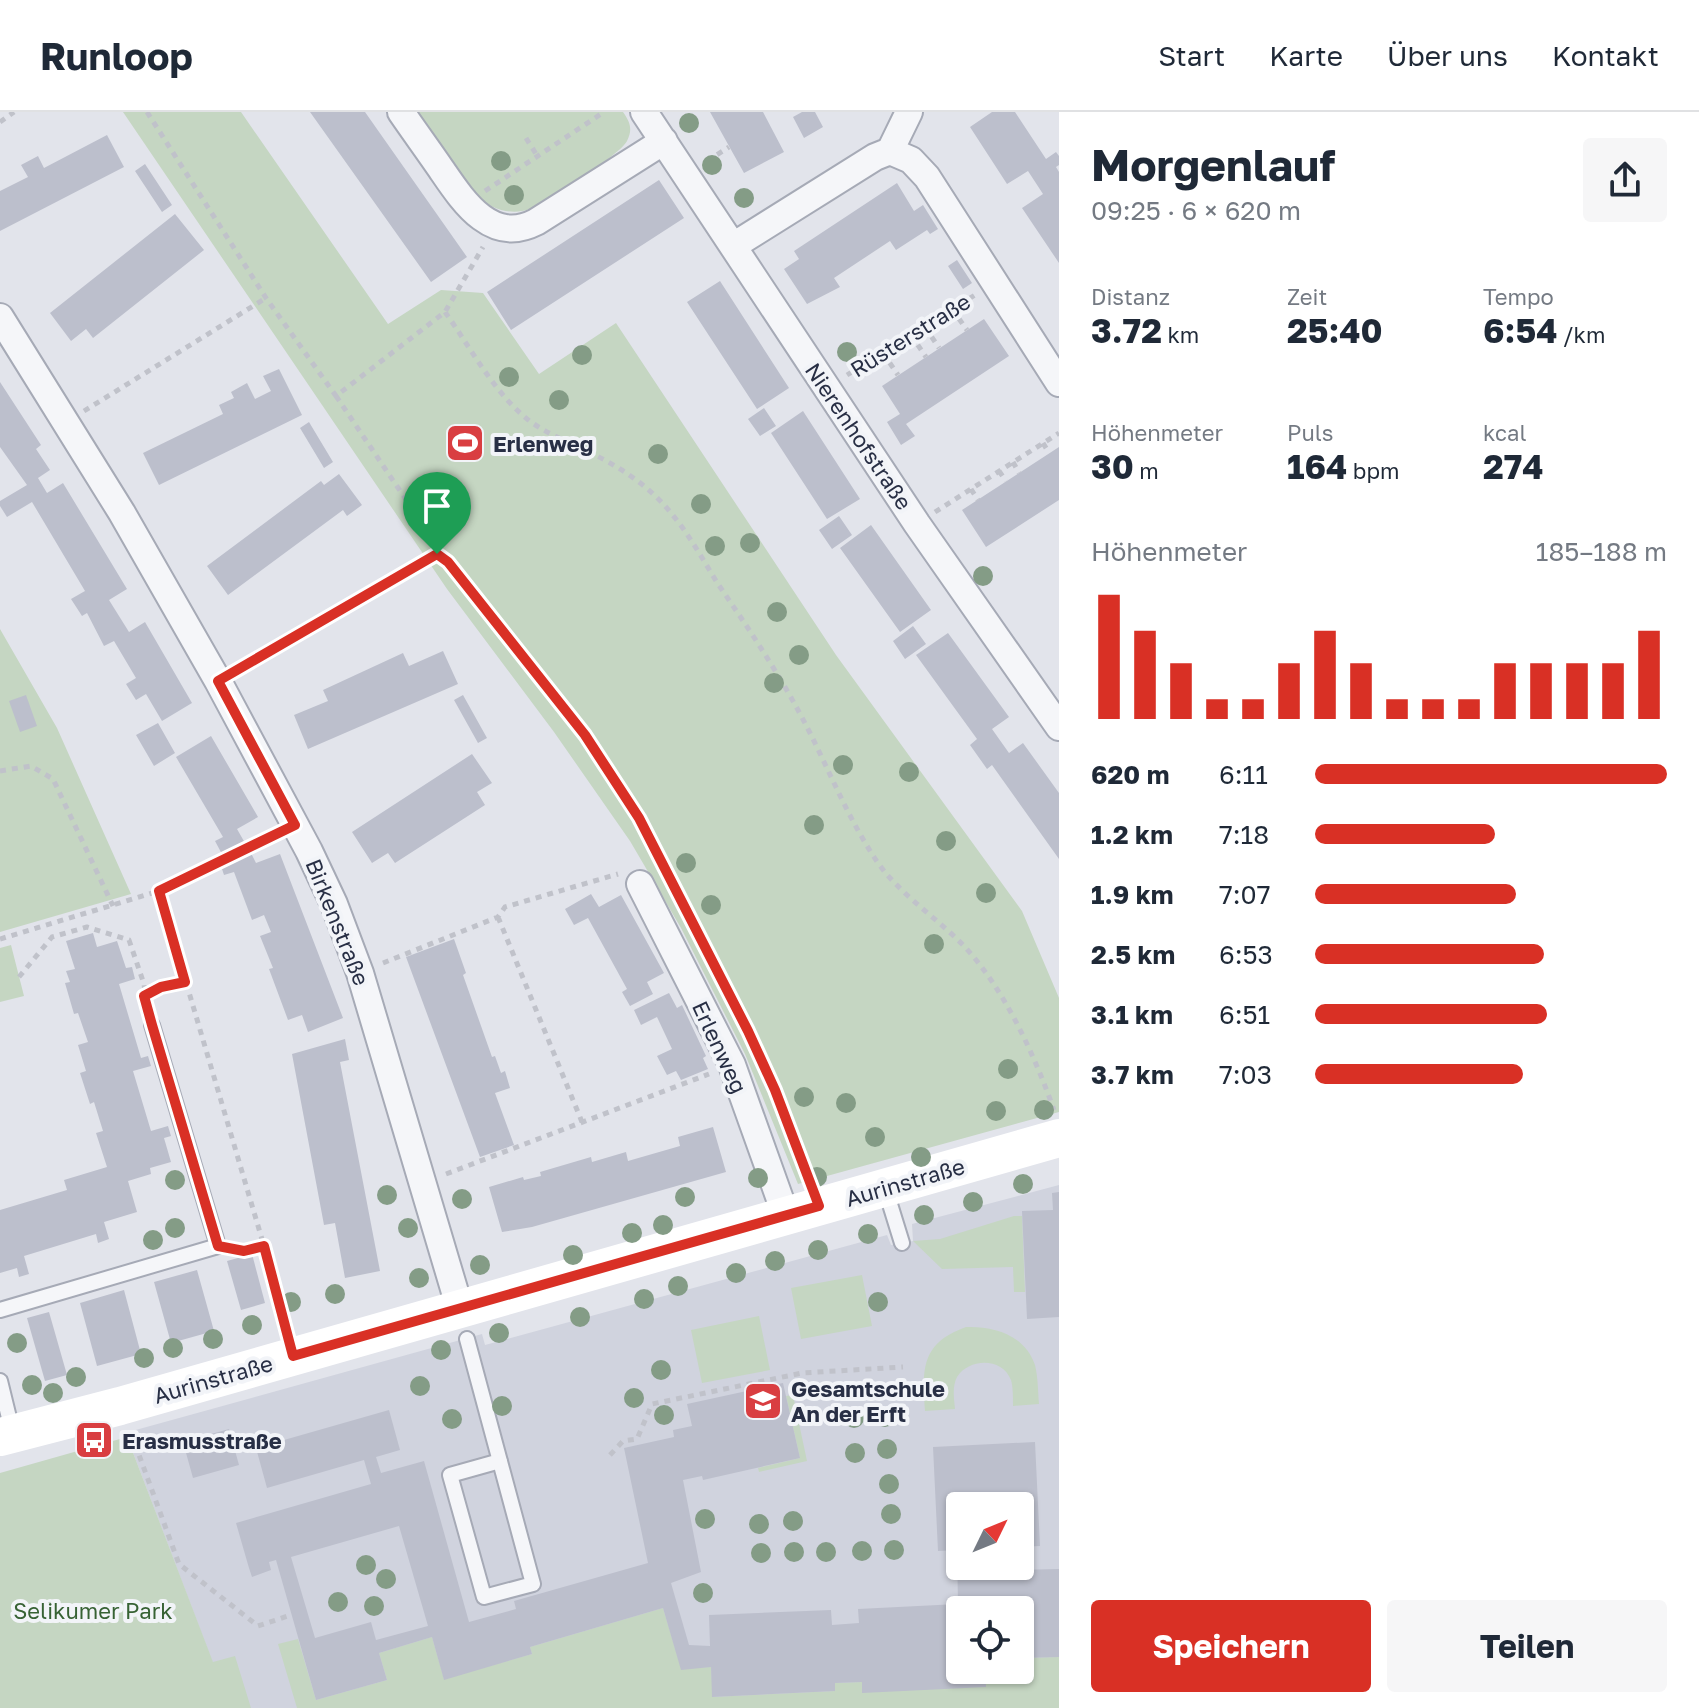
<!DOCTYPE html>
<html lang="de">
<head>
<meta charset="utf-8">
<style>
  body { margin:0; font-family:"Golos Text",sans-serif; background:#f6f6f7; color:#1f2937; height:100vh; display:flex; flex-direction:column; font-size:30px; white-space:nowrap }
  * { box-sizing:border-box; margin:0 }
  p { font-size:26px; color:#747a83 }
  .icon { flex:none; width:44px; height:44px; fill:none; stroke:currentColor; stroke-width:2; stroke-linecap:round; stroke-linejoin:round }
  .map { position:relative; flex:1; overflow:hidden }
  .details { display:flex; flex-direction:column; background:#fff; width:640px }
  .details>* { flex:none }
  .needle { width:52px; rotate:47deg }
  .buttons { position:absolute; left:946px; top:1380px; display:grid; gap:16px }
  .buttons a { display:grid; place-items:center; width:88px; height:88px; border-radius:8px; background:#fff; box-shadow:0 2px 6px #0004; font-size:40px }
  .pin { position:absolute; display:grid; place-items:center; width:68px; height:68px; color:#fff; margin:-82px -34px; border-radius:50% 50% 50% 0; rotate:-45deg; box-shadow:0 0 8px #0007 }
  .pin .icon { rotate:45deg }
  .round { display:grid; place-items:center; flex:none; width:84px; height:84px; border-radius:8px; background:#f6f6f7 }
  .headline { display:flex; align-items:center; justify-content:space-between; height:136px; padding:0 32px }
  h1 { font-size:44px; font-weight:700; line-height:60px }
  .figures { display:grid; grid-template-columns:repeat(3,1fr); gap:12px; height:136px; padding:8px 32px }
  .figures div { display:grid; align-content:center }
  .figures b { font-size:34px; font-weight:700 }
  .figures small { font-size:22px; font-weight:400 }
  .figures p { font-size:22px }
  .chart { height:224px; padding:16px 32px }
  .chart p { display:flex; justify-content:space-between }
  .chart svg { width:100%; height:144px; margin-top:8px; stroke:#d93025; stroke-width:6 }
  .primary-button { display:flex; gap:16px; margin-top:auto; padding:16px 32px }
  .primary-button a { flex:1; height:92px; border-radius:8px; background:#d93025; color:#fff; font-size:32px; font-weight:700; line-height:92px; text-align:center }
  .primary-button a+a { background:#f6f6f7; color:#1f2937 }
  ul { padding:0 32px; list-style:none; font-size:26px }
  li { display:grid; grid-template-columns:128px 96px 1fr; align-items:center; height:60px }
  li i { height:20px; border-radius:10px; background:#d93025 }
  header { display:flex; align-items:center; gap:48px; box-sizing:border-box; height:112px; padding:0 40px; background:#fff; border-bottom:2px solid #e0e1e3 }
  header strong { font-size:38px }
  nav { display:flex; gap:44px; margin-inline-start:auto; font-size:28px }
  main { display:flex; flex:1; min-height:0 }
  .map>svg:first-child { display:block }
</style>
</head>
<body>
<header>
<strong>Runloop</strong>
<nav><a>Start</a><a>Karte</a><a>Über uns</a><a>Kontakt</a></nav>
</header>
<main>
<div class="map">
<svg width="1059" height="1596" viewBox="0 0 1059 1596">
  <rect width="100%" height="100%" fill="#e2e4eb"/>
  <path fill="#d0d3de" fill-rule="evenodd" d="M1059,1073V1596H230L127,1325L133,1324L132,1319L482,1222L485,1233L887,1123L891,1133L913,1129L912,1112ZM960,1394H1020V1454H960ZM960,1498H1020V1558H960Z"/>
  <path fill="#c5d6c2" d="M123,0H241L388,212L441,178L483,181L539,262L616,211L836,543L1022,799L1059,886V1000L798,1072L745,942L681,816L630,729L554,620L447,477Z
    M418,0H623C630,10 633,17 627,29C621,42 546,91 530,97C511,104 492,97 477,85Z
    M0,517L57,616L131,782L0,820Z
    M11,833L24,884L0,890V836Z
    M1014,1104H1022L1025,1180H1014L1013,1155L942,1157L913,1129L940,1127Z
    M862,1163L872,1214L801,1227L791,1176Z
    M759,1204L770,1258L702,1271L691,1218Z
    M966,1215C994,1214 1025,1223 1035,1253C1038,1265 1038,1280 1039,1292L1013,1294C1013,1285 1013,1275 1011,1268C1002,1245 969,1246 957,1265C952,1275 954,1286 955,1297L925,1299C922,1257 921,1231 966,1215Z
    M793,1283L807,1349L759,1360L758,1356L800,1346L786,1284Z
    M127,1325L213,1550L235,1544L251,1596H0V1361Z
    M663,1496L681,1556L711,1555L713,1585L835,1579V1571L862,1570V1580L985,1558H1020V1546L1059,1545V1596H297L278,1532L298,1527L316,1588L387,1568L379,1541L432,1525L444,1567L532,1542L530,1535Z"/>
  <path fill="#bcbfcc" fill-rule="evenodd" d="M310,0H365L467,145L431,170Z
    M710,0H763L784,40L744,61Z
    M802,0H815L823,15L804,26L793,5Z
    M992,0H1015L1046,47L1056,40L1059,44V53L1056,55L1059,60V151L1022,96L1043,82L1028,59L1007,72L970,15Z
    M107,23L124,55L0,119V79L28,65L21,53L38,44L44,56Z
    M145,52L172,93L162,100L135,59Z
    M659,68L684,106L511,218L487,180Z
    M897,71L914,99L923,93L938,117L930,122L927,118L896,138L890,129L834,166L840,175L807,192L784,157L799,147L794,139Z
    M175,102L204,138L93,226L86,217L71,229L50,201Z
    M957,148L972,171L963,177L948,154Z
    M720,169L789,276L757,297L687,190Z
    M984,207L1009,244L906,312L915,324L901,333L887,310L900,302L882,274Z
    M279,257L302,303L159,373L143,341L223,302L219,293L234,286L231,280L247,271L255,287L271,279L263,264Z
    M0,270L41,333L36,337L50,358L38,366L47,381L63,371L127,477L109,488L129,520L145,510L192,591L162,609L146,582L136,588L126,572L136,566L114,529L104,534L87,501L82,504L71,487L85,479L32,390L7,405L0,394V389L27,373L0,335Z
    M764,296L776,314L760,324L748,307Z
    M803,299L860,387L827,407L771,321Z
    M309,310L333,350L324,356L300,316Z
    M1059,335V388L986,435L962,398Z
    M339,362L362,393L347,404L343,398L228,483L207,454L321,369L324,373Z
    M839,404L852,423L832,437L819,418Z
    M871,413L931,498L900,520L840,436Z
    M913,514L926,532L905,547L893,529Z
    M948,521L1009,605L992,617L1009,641L1023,631L1059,681V747L992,653L987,657L970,633L977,627L916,543Z
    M443,539L458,572L308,637L294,603L328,589L323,578L403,541L409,554Z
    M26,583L37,614L20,620L9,589Z
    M463,583L487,626L478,631L454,588Z
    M158,611L175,641L154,654L136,623Z
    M211,624L258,705L237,717L245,731L223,744L215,729L223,725L176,645Z
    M472,642L492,671L477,680L485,693L395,751L388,741L372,751L352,720Z
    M250,739L256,751L280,742L343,906L308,920L302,903L288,908L269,857L273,856L260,824L271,820L264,803L252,808L234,760L224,763L221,754Z
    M591,782L599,795L621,783L664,861L647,870L653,882L630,894L622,880L627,877L588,806L574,813L565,797Z
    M93,821L97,835L117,829L126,856L132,855L135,867L119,872L141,946L148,944L151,954L133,959L151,1019L168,1014L171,1024L164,1026L171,1050L150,1056L151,1062L128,1069L137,1100L104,1110L109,1127L98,1131L96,1122L24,1144L29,1162L19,1165L17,1156L0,1161V1098L67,1078L64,1068L107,1055L96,1021L103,1019L94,990L90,992L80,961L86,959L78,933L88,930L78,901L74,902L65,871L70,870L66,859L75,857L66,829Z
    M454,827L466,861L463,863L492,945L495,944L501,961L505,959L510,976L495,981L514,1033L480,1045L406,845Z
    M669,881L677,896L682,893L706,944L703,946L708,957L681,968L676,959L667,963L657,944L672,937L657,905L641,913L634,898Z
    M345,927L349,948L340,950L380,1159L345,1166L335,1111L324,1113L292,942Z
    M713,1015L726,1060L532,1115L502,1120L489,1075L523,1065L524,1068L541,1064L540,1060L591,1045L592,1050L626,1040L628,1049L680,1034L678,1025Z
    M1059,1080V1205L1027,1207L1022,1099L1053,1098L1052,1081Z
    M252,1142L265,1191L241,1198L227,1149Z
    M197,1158L214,1219L171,1231L154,1170Z
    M124,1178L141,1242L97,1254L80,1191Z
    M49,1200L67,1263L45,1269L27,1206Z
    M783,1271L800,1346L703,1368L702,1364L683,1368L701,1460L671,1471L689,1533L710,1534L709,1503L831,1498L832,1513L859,1511L858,1497L958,1492L957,1438L938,1439L933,1335L1035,1330L1040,1434L1020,1435V1394H960V1454H1014V1458L1059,1457V1545L1020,1546V1498H960V1558H985L986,1575L862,1581V1570L835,1571V1579L712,1585L711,1555L681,1558L663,1496L530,1535L532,1542L444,1568L432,1525L379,1541L387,1568L316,1588L276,1448L269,1450L271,1458L252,1465L249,1456L236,1411L371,1372L364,1348L267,1376L256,1336L389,1298L400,1338L376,1345L381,1361L424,1349L469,1510L516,1497L514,1489L648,1451L624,1336L674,1325L673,1318L692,1314L687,1292ZM399,1414L428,1514L376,1528L371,1510L315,1526L291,1445Z
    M229,1317L239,1353L193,1366L183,1330Z"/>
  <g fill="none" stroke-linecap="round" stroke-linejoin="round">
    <g stroke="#a6aab6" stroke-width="18">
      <path id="service" d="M885,1076L902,1131
        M0,1198L218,1134L152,913
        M467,1227L533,1472L484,1485L450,1363L500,1349
        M0,1269L12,1318"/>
    </g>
    <g stroke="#a6aab6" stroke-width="30">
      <path id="minor" d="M401,0C414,19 428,38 441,57C463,89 491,133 536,110L664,29
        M644,0L917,412L1059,615
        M890,39L909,0
        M733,134L875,45L890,39L911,48L927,65L1059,271
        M0,205L122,401L218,569L309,739L334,792L360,861L460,1197
        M640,772L732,953L786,1104"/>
    </g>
    <path stroke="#c0c2ca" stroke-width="5" stroke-dasharray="6 6" stroke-linecap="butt" d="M147,0L266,186L336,284L445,200L483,135
      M0,10L14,0
      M526,26L538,45
      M707,49L729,35
      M485,79L604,0
      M952,197L967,218
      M445,200C471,236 495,283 531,310C551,324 573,332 595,343C623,357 651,376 671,401C689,422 703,448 718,472C751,520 784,569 810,621C831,663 848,705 874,745C896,780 935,804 964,834C1005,878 1034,942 1054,998
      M925,215L939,236
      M911,223L926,245
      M883,241L898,263
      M847,263L975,183
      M336,284L413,398L437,442L448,450C494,507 541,563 584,622C623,676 655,735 686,795C732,883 773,973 808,1066
      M84,299L266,186
      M1043,331L1049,341
      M1013,350L1019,361
      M999,359L1006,369
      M971,377L978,388
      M935,400L1059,321
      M240,557L437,442
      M0,659L31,654L53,667L113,794
      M159,779L264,1134L285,1216
      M498,805L582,1010
      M0,827L159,779L275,722
      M383,851L498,805L505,795L618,762
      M19,865L52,825L87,815L129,828L144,872L147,897
      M145,884L161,875L185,870
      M446,1062L709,962
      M234,1137L244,1139L264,1134
      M131,1321L179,1452L258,1514L291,1503
      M610,1343L623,1329L637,1327L652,1292L802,1261L903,1255"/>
    <use href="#service" stroke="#f5f6f9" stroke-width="14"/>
    <use href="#minor" stroke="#f5f6f9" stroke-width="26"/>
    <path stroke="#fff" stroke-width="38" d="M0,1325L120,1294L1059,1026"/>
  </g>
  <g fill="#849c86">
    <circle cx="689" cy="11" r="10"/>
    <circle cx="501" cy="49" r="10"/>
    <circle cx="712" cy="53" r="10"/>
    <circle cx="514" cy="83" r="10"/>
    <circle cx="744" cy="86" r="10"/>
    <circle cx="847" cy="240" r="10"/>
    <circle cx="582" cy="243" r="10"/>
    <circle cx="509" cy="265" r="10"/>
    <circle cx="559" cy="288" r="10"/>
    <circle cx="658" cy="342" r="10"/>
    <circle cx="701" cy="392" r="10"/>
    <circle cx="750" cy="431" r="10"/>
    <circle cx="715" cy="434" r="10"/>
    <circle cx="983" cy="464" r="10"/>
    <circle cx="777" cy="500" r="10"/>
    <circle cx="799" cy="543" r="10"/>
    <circle cx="774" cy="571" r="10"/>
    <circle cx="843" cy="653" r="10"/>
    <circle cx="909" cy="660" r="10"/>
    <circle cx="814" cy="713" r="10"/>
    <circle cx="946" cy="729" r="10"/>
    <circle cx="686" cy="751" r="10"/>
    <circle cx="986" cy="781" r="10"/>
    <circle cx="711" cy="793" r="10"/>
    <circle cx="934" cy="832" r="10"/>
    <circle cx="1008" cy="957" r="10"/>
    <circle cx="804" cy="985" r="10"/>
    <circle cx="846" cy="991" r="10"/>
    <circle cx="1044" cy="998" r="10"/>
    <circle cx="996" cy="999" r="10"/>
    <circle cx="875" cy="1025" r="10"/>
    <circle cx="921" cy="1045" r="10"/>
    <circle cx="817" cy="1065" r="10"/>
    <circle cx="758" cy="1066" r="10"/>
    <circle cx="175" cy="1068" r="10"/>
    <circle cx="1023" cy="1072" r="10"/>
    <circle cx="387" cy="1083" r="10"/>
    <circle cx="685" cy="1085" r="10"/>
    <circle cx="462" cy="1087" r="10"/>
    <circle cx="973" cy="1090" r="10"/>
    <circle cx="924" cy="1103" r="10"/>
    <circle cx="663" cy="1113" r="10"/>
    <circle cx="175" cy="1116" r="10"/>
    <circle cx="408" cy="1116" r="10"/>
    <circle cx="632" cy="1121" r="10"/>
    <circle cx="868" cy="1122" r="10"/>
    <circle cx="153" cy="1128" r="10"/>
    <circle cx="818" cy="1138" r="10"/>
    <circle cx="573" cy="1143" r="10"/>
    <circle cx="775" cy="1149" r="10"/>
    <circle cx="480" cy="1153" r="10"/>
    <circle cx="736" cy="1161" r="10"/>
    <circle cx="419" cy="1166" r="10"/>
    <circle cx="678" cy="1174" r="10"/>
    <circle cx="335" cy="1182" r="10"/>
    <circle cx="644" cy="1187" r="10"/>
    <circle cx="291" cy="1190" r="10"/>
    <circle cx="878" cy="1190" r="10"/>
    <circle cx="580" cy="1205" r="10"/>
    <circle cx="252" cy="1213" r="10"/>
    <circle cx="499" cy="1221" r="10"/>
    <circle cx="213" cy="1227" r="10"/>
    <circle cx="17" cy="1231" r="10"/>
    <circle cx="173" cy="1236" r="10"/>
    <circle cx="441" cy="1238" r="10"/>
    <circle cx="144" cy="1246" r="10"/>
    <circle cx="661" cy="1258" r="10"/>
    <circle cx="76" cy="1265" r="10"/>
    <circle cx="32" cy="1273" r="10"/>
    <circle cx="420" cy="1274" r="10"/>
    <circle cx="53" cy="1281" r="10"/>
    <circle cx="634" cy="1286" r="10"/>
    <circle cx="502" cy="1294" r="10"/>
    <circle cx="664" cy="1303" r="10"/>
    <circle cx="885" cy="1305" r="10"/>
    <circle cx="854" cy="1306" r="10"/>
    <circle cx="452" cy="1307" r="10"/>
    <circle cx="887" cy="1337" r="10"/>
    <circle cx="855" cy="1341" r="10"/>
    <circle cx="889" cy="1372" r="10"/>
    <circle cx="891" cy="1402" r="10"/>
    <circle cx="705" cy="1407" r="10"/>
    <circle cx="793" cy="1409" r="10"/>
    <circle cx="759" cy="1412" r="10"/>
    <circle cx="894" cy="1438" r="10"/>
    <circle cx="862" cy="1439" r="10"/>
    <circle cx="794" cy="1440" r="10"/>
    <circle cx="826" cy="1440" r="10"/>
    <circle cx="761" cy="1441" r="10"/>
    <circle cx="366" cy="1453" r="10"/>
    <circle cx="386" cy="1467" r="10"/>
    <circle cx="703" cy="1481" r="10"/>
    <circle cx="338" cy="1490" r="10"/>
    <circle cx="374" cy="1494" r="10"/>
  </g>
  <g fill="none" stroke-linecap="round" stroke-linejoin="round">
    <g stroke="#fff" stroke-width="16">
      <path id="route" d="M437,442L448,450L585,623L639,706L748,919L775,978L819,1094L293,1244L264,1134L244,1139L218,1134L152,913L144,884L161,875L185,870L159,779L295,713L218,569Z"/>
    </g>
    <use href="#route" stroke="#d93025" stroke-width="10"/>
  </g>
  <defs>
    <g id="stadium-square" transform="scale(2)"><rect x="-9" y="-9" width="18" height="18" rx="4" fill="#d93e41" stroke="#f2f4f8"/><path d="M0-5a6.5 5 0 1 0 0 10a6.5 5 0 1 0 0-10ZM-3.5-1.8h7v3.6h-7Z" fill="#fff"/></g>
    <g id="school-square" transform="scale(2)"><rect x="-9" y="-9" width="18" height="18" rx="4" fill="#d93e41" stroke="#f2f4f8"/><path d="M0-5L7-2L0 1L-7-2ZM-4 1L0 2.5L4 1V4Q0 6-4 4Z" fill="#fff"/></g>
    <g id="bus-square" transform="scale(2)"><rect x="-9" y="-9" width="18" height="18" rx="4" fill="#d93e41" stroke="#f2f4f8"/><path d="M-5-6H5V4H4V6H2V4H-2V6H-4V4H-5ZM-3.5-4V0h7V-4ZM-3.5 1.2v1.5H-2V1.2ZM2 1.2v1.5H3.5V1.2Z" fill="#fff"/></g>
  </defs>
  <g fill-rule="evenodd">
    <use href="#stadium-square" x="465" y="331"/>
    <use href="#school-square" x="763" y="1289"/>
    <use href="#bus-square" x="94" y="1328"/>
  </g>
  <g text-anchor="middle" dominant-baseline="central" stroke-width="8" stroke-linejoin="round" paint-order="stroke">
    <g font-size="22" fill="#282f45" stroke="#f2f4f8">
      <text transform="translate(910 223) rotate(-32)">Rüsterstraße</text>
      <text transform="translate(859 324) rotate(56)">Nierenhofstraße</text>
      <text transform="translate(338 810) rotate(68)">Birkenstraße</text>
      <text transform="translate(720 935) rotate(65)">Erlenweg</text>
      <text transform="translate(905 1070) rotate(-16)">Aurinstraße</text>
      <text transform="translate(213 1267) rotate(-16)">Aurinstraße</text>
    </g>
    <g font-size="22" font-weight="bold" fill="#282f45" stroke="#f2f4f8" text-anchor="start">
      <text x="493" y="331">Erlenweg</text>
      <text x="791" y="1276">Gesamtschule<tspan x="791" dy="25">An der Erft</tspan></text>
      <text x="122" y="1328">Erasmusstraße</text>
    </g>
    <g font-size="22" fill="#376234" stroke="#f2f4f8">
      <text x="93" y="1498">Selikumer Park</text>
    </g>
  </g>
</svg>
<div class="buttons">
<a><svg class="needle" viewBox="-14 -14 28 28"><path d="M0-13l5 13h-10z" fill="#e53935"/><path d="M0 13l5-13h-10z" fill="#747a83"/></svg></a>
<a><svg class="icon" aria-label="locate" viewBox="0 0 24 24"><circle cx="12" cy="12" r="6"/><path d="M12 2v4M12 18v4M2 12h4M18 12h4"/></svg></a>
</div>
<div class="pin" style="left:437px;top:442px;background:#1e9e55"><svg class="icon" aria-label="arrive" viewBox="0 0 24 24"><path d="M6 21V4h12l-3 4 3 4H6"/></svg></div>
</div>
<section class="details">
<div class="headline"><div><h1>Morgenlauf</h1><p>09:25 · 6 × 620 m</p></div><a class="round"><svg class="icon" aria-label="share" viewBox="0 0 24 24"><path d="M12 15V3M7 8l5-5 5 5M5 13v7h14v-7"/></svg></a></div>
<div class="figures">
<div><p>Distanz</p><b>3.72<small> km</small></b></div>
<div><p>Zeit</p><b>25:40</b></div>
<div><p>Tempo</p><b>6:54<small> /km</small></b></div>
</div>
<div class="figures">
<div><p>Höhenmeter</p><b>30<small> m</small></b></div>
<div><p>Puls</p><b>164<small> bpm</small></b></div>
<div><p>kcal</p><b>274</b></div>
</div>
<div class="chart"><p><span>Höhenmeter</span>185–188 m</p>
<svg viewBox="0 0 160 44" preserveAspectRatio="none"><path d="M5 44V6M15 44V17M25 44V27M35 44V38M45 44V38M55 44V27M65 44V17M75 44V27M85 44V38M95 44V38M105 44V38M115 44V27M125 44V27M135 44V27M145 44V27M155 44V17"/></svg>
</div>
<ul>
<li><b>620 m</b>6:11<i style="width:100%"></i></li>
<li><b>1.2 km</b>7:18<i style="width:51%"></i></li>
<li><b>1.9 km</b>7:07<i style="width:57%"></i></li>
<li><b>2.5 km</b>6:53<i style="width:65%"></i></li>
<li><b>3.1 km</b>6:51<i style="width:66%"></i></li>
<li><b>3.7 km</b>7:03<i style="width:59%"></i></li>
</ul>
<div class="primary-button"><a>Speichern</a><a>Teilen</a></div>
</section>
</main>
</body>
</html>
